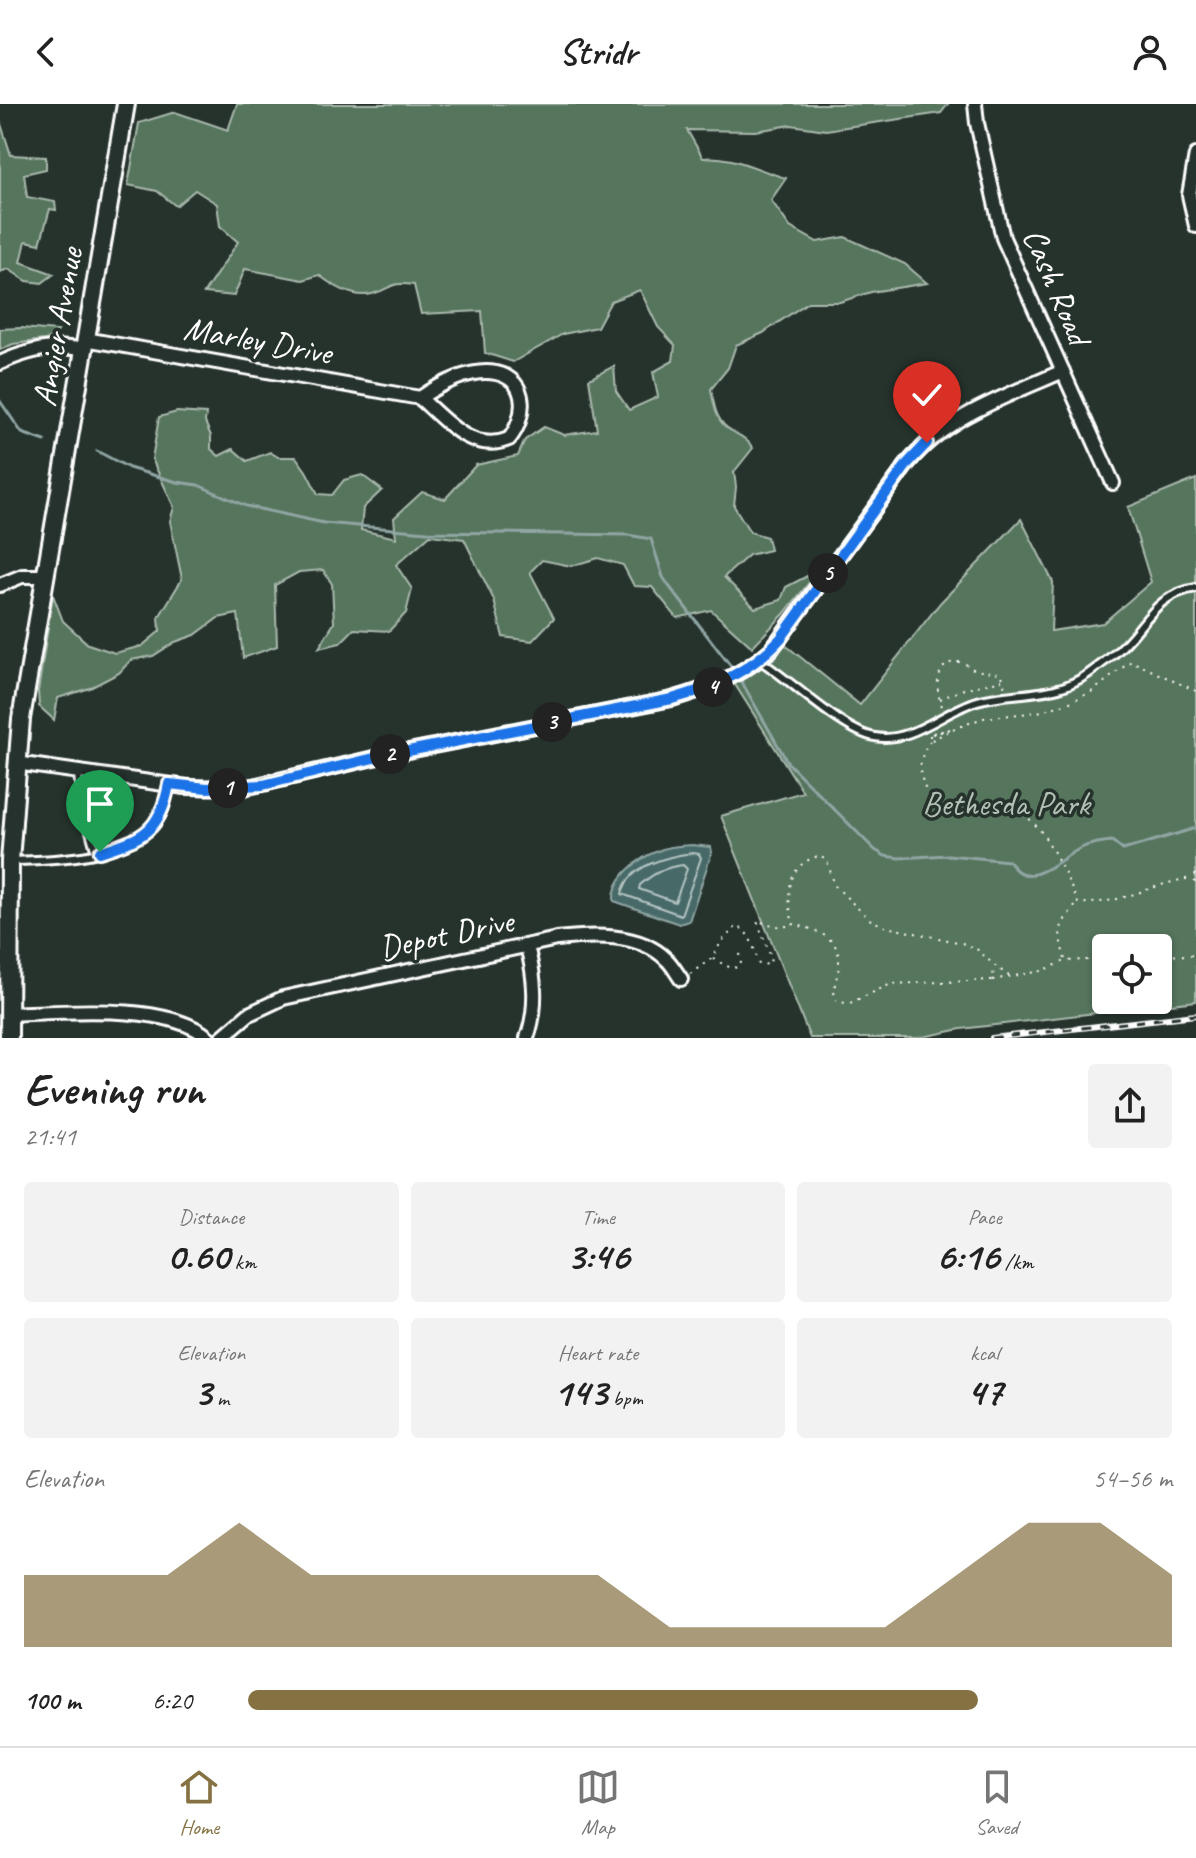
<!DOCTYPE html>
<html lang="en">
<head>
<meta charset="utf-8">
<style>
  body { margin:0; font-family:Caveat,sans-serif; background:#f2f2f2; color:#222; height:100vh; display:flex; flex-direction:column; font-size:30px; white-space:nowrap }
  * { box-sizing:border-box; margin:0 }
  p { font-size:26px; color:#767676 }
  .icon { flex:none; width:44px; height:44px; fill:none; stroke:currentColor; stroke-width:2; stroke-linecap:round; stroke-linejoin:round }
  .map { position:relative; height:934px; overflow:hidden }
  .sheet { display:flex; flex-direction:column; background:#fff; flex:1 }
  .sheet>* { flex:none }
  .fabs { position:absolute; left:1092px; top:830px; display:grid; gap:16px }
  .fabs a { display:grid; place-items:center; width:80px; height:80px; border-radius:8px; background:#fff; box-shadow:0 2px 6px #0004; font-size:40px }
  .pin { position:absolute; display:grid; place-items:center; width:68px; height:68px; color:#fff; margin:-82px -34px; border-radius:50% 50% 50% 0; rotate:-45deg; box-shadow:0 0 8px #0007 }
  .pin .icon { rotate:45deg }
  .km { position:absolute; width:40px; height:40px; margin:-20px; border-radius:50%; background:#222; color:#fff; font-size:22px; line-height:40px; text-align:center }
  .round { display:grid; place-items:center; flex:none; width:84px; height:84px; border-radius:8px; background:#f2f2f2 }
  .summary { display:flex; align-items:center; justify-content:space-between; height:136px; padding:0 24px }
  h1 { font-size:44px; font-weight:800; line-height:60px }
  .metrics { display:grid; grid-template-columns:repeat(3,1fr); gap:12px; height:136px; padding:8px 24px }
  .metrics div { display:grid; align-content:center; border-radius:8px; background:#f2f2f2; text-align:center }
  .metrics b { font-size:40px; font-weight:800 }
  .metrics small { font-size:22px; font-weight:400 }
  .metrics p { font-size:22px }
  .chart { height:224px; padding:16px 24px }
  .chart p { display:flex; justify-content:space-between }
  .chart svg { width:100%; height:144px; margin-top:8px; fill:#857141; opacity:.7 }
  ul { padding:0 24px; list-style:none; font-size:26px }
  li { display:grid; grid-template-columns:128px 96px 1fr; align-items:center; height:60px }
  li i { height:20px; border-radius:10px; background:#857141 }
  header { display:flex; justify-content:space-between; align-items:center; height:104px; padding:0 24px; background:#fff; font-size:36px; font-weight:800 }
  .dock { display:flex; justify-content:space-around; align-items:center; height:112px; border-top:2px solid #e0e0e0; background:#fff; font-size:22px; color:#767676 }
  .dock a { display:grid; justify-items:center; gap:4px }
  .dock .on { color:#857141 }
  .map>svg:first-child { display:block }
</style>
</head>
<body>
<header><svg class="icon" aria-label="back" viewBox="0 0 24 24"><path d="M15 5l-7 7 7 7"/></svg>Stridr<svg class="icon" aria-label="person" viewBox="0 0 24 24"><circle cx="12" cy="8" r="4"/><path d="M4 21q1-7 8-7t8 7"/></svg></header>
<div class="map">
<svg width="1196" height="934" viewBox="0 0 1196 934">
  <rect width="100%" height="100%" fill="#26332d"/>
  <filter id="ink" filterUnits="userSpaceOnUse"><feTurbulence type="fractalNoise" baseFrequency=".0125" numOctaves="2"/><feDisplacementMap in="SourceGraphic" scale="16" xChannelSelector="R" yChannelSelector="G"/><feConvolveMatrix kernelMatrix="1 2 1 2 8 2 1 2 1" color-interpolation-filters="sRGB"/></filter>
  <g filter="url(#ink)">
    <path fill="#56745d" stroke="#aabaae" stroke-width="2" fill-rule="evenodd" d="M237,0H948L941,9L826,26L791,21L756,27L687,26L703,54C731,50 759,67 786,74L771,96L790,123L817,138L845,133L905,160L927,179L871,188L840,198H808L763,229L736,241L728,264L711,285C714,301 716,319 732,327C742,333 746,334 753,344L734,368L736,383L734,402L750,428L767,433L770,446L749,451L724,473L755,504L781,496L786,483L819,466L784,510L752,543L711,506L677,514L652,483L634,482L623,461L598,454L571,462L542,456L530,468L554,514L532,537L503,533L494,496L464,435L430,431L396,461L412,485L406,509L389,527L354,525L340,539L319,544L334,519L332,480L323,466L299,468L275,481L277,542L243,554L238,510L218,514L195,531L175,538L153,552L131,556L119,569L90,584L58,594L54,616L39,602L38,587L53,491L63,517L88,540L115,549L142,542L160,527L159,513L182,475L170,417L174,403L152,355L159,313L177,308L206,310L205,318L211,332V345L219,352L233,345L247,357L270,348L278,353H296L306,367L318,390L332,391L344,376L362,371L382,386L363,404L361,426L396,434L394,414L422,388L445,395L476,361L518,352L525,336L544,323L564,331L597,326L589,275L614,262L616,287L629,306L658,293L653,268L673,257L675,241L658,223L640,186L611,197L597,223L563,230L513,258L485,249L482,207L421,210L414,181C388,177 393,185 372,190C353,195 333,182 319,171L303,176L245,165L234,192L204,189L238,138L220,122L217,100L195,86L176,102L157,87L128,81L139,19L175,8L228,26Z
      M0,17L11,51L46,53V65L24,70L27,93L55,98L56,106L50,105L40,140L26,137L21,158L54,170L42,179L27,177L8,165L0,168Z
      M21,224L58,227L52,235L13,240L0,246V225Z
      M1196,375V897L961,925L918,934H810L721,712L803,688L734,579L763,560L783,539L860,601L940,499L1021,415L1053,478L1051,527L1103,519L1151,478L1128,403ZM1106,844H1158V896H1106Z"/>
    <path fill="#466b68" stroke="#90a6a4" stroke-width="2" d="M692,741L711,743L712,748L689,817L679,820L614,797C613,773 638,754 660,746C669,742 682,742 692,741Z"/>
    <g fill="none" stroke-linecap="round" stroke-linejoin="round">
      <path stroke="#b5c4c3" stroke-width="2" d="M693,749L699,750L701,754L681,811L622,790C628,761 668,752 693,749Z
        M683,761L687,765L675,798L639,785L640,781C654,769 665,763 683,761Z"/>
      <path stroke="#90a6a4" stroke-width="3" d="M0,297L22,329L45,337
        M97,347L129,364L177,378L198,381L246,402L324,419L427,428L628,431L651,435L663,473L669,482L733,565
        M740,575L788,659L875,746L885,752L899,754L948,751L1009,757C1027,790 1060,754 1081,744C1091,739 1101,738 1112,737L1123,746L1196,724"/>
      <g stroke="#fff" stroke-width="12">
        <path id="service" d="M759,556C790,575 843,628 875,633C911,640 944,607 977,597C1005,589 1034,592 1062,583C1081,577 1098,563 1113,551C1145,526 1151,491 1196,484
          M78,668L80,692L96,749
          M10,757C55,756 128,755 158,716C166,706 167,693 169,680"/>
      </g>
      <g stroke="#fff" stroke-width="18">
        <path id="minor" d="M975,0L977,19L1003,134L1113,379
          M1196,51L1189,91L1196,122
          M85,235L420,294C446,317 472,350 509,335C526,315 530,276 496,269C471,264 440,280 420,294
          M0,259C26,247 55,239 84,246
          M0,481L22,472H44
          M16,659L185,683L244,684L378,653L672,595C710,584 741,572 771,546L908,359C947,311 1008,292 1063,267
          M10,910C64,908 168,898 209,934
          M221,934L249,910L283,894L557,835C591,831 639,828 666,855C672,860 676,868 681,875
          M527,934C538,903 535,873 527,842"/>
      </g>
      <g stroke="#fff" stroke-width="22">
        <path id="secondary" d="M9,934L10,757L21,615L126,0"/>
      </g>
      <path stroke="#fff" stroke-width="2" stroke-dasharray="2 6" stroke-linecap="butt" d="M940,595L964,585L1002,576
        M942,602C935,586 934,556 960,558C967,559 970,565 977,566C986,569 993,566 1002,571L1005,584
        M933,629L950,625
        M932,630L949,626
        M930,631V637L953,625L983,614L1038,608L1068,599L1093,587L1131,557L1196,587
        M930,637C921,649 918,664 923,678C942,740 993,686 1028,714C1048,729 1068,776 1078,799C1124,801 1151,779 1193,774
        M1196,770L1193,774L1196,780
        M1158,852L1196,851
        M713,855L733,865L741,860L740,849
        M1065,855C1057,827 1058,822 1077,800
        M690,870L711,855L722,837L737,822C751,828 755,847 759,861L770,860L771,853L757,817L781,823L792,821
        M1009,872L995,862L992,876L1042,867L1065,857L1106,855
        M992,876L891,880L848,900L835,896C832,879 839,873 839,858C840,832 813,825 793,820C786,792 786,759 820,752L827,757L835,782L869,815L886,823L962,839L978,846L995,862"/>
      <use href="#service" stroke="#26332d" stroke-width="6"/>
      <use href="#minor" stroke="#26332d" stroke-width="12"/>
      <use href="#secondary" stroke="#26332d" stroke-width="16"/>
      <g stroke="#fff" stroke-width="6">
        <path id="rail" d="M992,934L1196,911"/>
      </g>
      <use href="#rail" stroke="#26332d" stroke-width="3" stroke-dasharray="9" stroke-linecap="butt"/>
    </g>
  </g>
  <g fill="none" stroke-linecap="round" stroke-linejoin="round" filter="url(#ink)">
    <g stroke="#fff" stroke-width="16">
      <path id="route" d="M100,748C143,734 160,728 169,680L207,684L263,681L378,653L672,595C714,583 751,568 781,534L908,359L927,339"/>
    </g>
    <use href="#route" stroke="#1a73e8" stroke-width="10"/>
  </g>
  <g text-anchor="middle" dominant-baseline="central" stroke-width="7" stroke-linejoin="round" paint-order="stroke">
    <g font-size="34" fill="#fff" stroke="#26332d">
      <text transform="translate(1057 182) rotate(67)">Cash Road</text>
      <text transform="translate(57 223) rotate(-80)">Angier Avenue</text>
      <text transform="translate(258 236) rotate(10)">Marley Drive</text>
      <text transform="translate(446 830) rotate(-12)">Depot Drive</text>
    </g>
    <g font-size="34" fill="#b3c0b6" stroke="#26332d">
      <text x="1006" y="699">Bethesda Park</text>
    </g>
  </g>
</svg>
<div class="fabs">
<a><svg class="icon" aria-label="locate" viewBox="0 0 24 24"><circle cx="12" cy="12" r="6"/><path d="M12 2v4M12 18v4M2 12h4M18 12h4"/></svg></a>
</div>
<div class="pin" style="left:100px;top:748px;background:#1e9e55"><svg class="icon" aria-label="arrive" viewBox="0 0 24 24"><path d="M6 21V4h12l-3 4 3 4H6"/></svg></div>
<div class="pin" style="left:927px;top:339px;background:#d93025"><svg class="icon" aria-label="check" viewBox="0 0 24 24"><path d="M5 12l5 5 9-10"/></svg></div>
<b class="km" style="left:228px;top:684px">1</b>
<b class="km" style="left:390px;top:650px">2</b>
<b class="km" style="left:552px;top:618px">3</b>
<b class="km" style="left:713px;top:583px">4</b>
<b class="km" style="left:828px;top:469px">5</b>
</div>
<section class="sheet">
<div class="summary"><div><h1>Evening run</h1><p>21:41</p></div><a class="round"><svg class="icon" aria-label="share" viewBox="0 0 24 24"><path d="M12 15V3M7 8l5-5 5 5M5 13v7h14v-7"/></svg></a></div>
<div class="metrics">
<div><p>Distance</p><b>0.60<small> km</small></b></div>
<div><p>Time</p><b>3:46</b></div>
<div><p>Pace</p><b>6:16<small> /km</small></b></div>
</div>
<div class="metrics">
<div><p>Elevation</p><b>3<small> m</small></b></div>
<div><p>Heart rate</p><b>143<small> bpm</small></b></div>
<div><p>kcal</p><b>47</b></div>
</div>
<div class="chart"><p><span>Elevation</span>54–56 m</p>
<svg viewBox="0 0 160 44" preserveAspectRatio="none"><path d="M0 44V22L10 22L20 22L30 6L40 22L50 22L60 22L70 22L80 22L90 38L100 38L110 38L120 38L130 22L140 6L150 6L160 22V44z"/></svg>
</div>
<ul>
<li><b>100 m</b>6:20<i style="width:79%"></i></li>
</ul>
</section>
<nav class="dock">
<a class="on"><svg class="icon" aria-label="home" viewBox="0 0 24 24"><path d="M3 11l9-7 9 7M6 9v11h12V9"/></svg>Home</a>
<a><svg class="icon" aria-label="map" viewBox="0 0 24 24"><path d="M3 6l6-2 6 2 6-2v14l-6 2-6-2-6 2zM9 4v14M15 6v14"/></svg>Map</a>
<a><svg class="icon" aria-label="saved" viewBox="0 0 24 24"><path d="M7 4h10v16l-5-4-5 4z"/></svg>Saved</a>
</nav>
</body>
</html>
